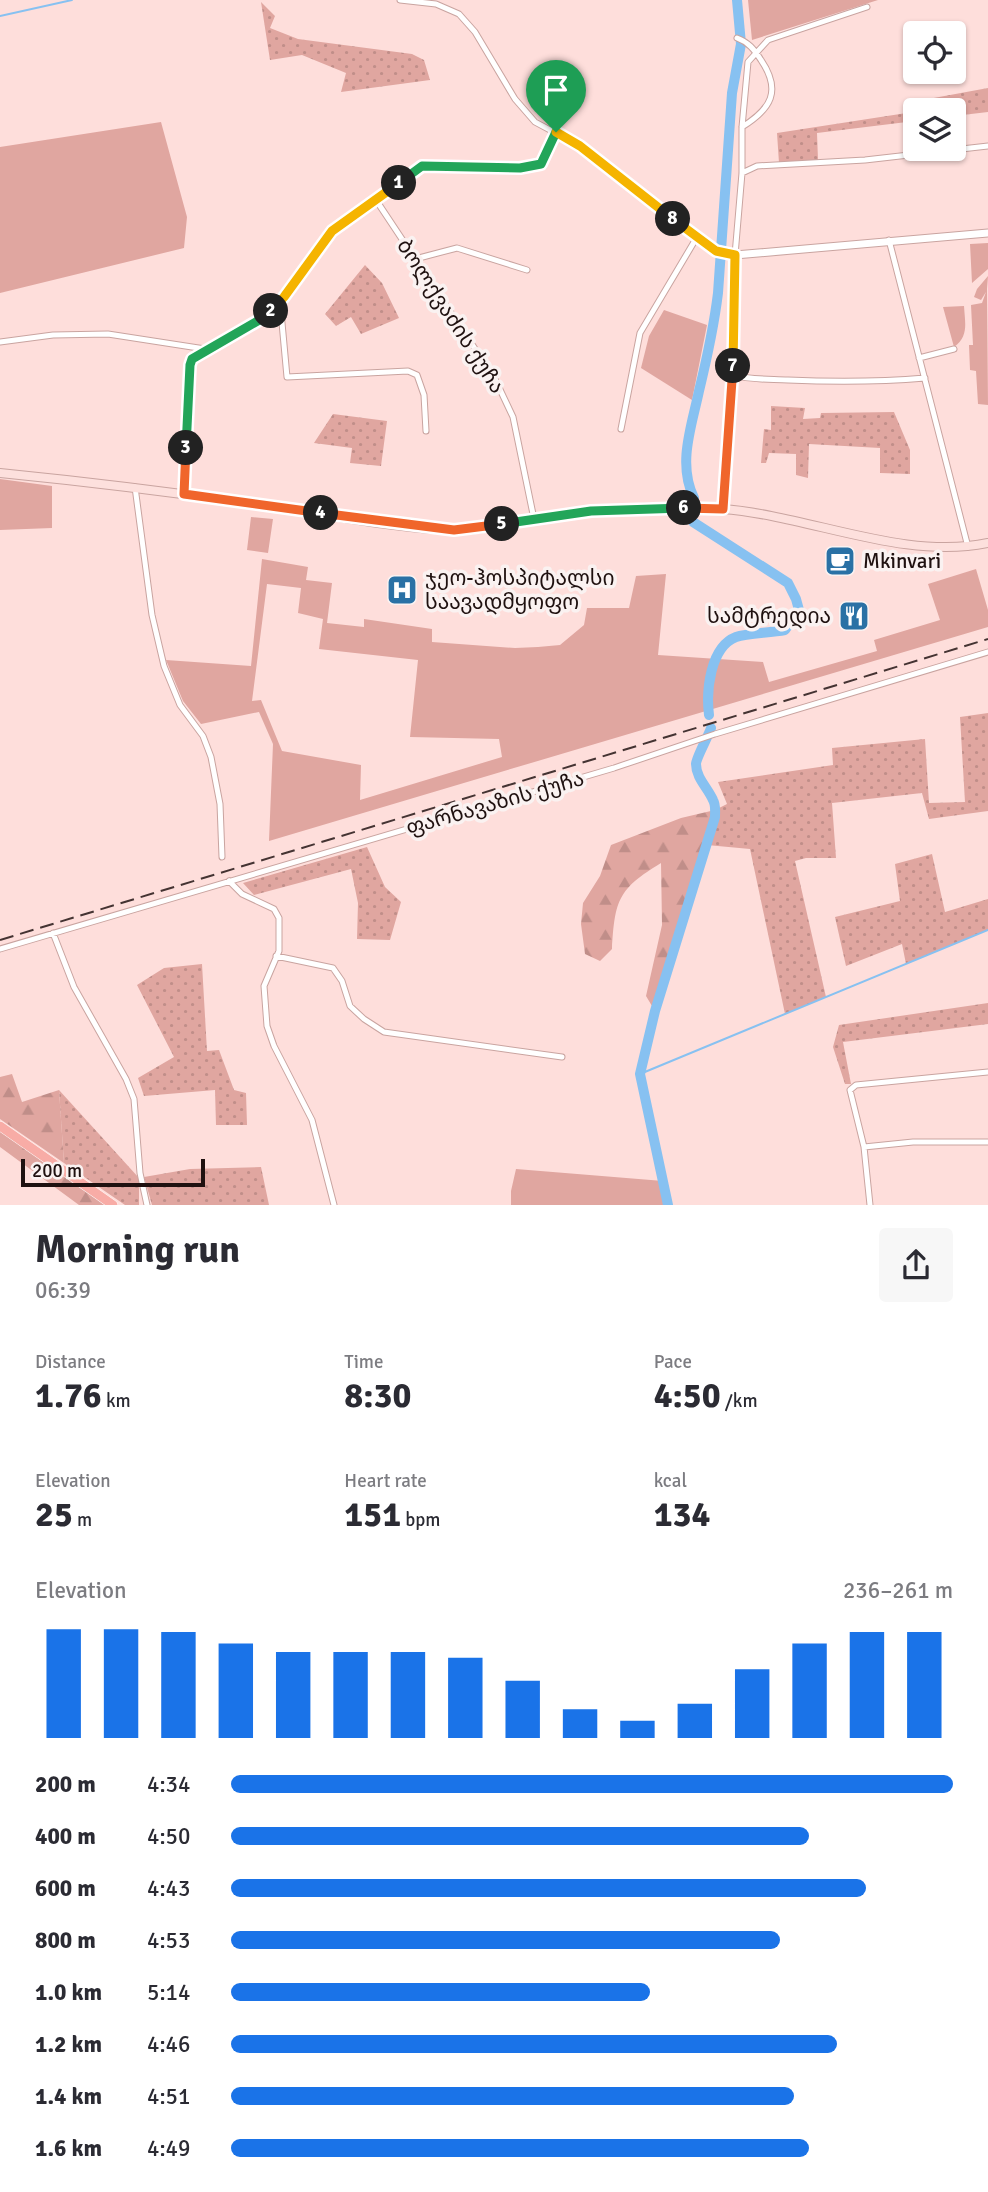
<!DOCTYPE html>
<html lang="en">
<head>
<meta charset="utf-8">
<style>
  body { margin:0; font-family:Signika,"Noto Sans Georgian",sans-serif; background:#f7f7f7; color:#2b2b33; height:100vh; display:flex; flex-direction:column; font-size:26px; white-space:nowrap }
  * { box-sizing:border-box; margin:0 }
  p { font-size:23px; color:#7c7c81 }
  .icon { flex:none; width:38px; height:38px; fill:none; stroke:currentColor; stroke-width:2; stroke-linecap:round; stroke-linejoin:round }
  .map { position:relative; height:1205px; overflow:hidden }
  .side { display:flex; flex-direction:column; background:#fff; flex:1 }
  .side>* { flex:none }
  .controls { position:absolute; left:903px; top:21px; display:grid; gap:14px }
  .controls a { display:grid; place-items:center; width:63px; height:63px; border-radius:7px; background:#fff; box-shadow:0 2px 5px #0004; font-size:35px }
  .scale { position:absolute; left:21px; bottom:18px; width:184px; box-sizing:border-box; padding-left:7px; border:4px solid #1f1110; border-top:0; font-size:19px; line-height:24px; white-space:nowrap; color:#1f1110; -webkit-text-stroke:5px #faf2f1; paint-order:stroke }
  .pin { position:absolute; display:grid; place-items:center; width:60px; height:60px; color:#fff; margin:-72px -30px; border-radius:50% 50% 50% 0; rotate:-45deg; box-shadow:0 0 7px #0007 }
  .pin .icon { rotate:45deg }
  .km { position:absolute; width:35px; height:35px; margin:-18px; border-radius:50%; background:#222; color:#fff; font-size:19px; line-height:35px; text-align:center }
  .round { display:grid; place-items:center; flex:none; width:74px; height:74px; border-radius:7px; background:#f7f7f7 }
  .head { display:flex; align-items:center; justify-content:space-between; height:119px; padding:0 35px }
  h1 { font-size:38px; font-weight:700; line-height:52px }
  .figures { display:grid; grid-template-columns:repeat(3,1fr); gap:10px; height:119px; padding:7px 35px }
  .figures div { display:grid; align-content:center }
  .figures b { font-size:35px; font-weight:700 }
  .figures small { font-size:19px; font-weight:400 }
  .figures p { font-size:19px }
  .chart { height:196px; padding:14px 35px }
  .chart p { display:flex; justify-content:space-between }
  .chart svg { width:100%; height:126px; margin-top:7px; stroke:#1a73e8; stroke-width:6 }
  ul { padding:0 35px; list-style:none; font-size:23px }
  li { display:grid; grid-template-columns:112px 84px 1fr; align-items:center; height:52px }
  li i { height:18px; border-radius:9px; background:#1a73e8 }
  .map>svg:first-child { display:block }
</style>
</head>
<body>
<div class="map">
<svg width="988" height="1205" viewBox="0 0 988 1205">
  <defs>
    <pattern id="forest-firs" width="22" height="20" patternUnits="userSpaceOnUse" patternTransform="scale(1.75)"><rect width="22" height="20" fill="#e0a6a0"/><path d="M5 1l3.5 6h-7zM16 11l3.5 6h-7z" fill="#c08e89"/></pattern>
    <pattern id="garden-dots" width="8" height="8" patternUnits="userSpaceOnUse" patternTransform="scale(1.75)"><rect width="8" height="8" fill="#e0a6a0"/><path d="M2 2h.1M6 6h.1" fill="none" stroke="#c08e89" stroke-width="1.8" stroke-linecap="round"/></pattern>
  </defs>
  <rect width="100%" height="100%" fill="#fededb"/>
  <path fill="#e0a6a0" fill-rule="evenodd" d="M748,0H878L752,40Z
    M161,122L187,217L184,248L0,293V147Z
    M988,243V269L972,283L970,244Z
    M988,276L987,289L988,405L978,404L976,371L970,370L969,345H973L971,305L982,303L986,292L981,300L974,297L977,289Z
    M964,306C965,323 969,336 954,347L943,307Z
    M664,310L707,325L692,400L641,368L649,336Z
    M0,479L52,486V528L0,530Z
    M251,517L273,519L268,553L247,550Z
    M262,559L308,567L306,580L332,583L327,623L364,627V619L432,629V642L515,648L538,647L560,645L584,625L587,608H629L636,576L666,574L658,655L763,662L769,682L877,651L874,640L940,620L928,584L976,569L988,610V627L269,841L273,744L259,712L201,724L183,701L166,660L251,666ZM267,584L301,588L298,613L323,619L319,649L418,660L410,737L499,739L502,757L360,800L361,765L282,751L261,700L252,701Z
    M516,1169L663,1181L668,1205H511V1191Z"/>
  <path fill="url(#forest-firs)" d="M715,810L713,824L655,1011L646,996L662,925L661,863C618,889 615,900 612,949L600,961L585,954L581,924L583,903L600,876L611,845L681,818Z
    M12,1074L22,1102L59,1090L64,1163L0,1119V1077Z
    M0,1131L106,1205H79L0,1147Z"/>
  <path fill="url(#garden-dots)" d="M261,2L275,16L270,28L298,39L412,54L424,60L430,80L341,92L346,73L302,55L270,60Z
    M988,88V112L954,116V110H915V121L817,133L818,160L779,163L777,133L913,112L912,102Z
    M365,265L382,283L399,318L361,334L351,317L336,326L325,314Z
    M771,406L805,408L803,419L820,418L821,413L894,412L910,450V474L880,473V448L809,444L808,478L796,475V454L769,453L766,463H761L764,429L771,430Z
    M333,414L387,421L381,466L350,463L352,448L314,443Z
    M988,713V811L929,819L922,793L832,803L836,858H806L795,861L826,997L785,1014L750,849L707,845L715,817V810L727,804L718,782L833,765L832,748L925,739L929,803L965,802L960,717Z
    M367,847L385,887L401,902L390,940L357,939L358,903L351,869L254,895L243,883Z
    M932,854L945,912L988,899V930L906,964L902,944L846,966L835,917L900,901L895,864Z
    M202,964L207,1051L219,1050L234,1090L246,1093L247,1125H216L215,1090L144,1096L138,1078L174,1057L137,985L164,968Z
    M988,1003V1024L843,1042L851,1084H845L833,1047L839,1025Z
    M59,1090L139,1178V1205H125L64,1163Z
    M261,1167L269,1205H152L144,1177L190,1169Z"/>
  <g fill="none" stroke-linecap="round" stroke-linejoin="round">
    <path stroke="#87c1f1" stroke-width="2" d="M0,16L72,0
      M640,1074L988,930"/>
    <path stroke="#87c1f1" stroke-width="10" d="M694,498C677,464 692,425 699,391C707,358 714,326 718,293L732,93L741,44L737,0
      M693,522L788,583L796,599L799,610L785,630C770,633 747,633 736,637C710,647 706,691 709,715
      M668,1205L640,1074L655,1011L715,817C715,811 716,805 713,800C708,788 696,778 696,764C696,758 708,737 711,728"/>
    <g stroke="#c9a4a0" stroke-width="7">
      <path id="minor" d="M400,0L436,4L459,14L475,32L515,99L535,122L580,146L716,251L735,255L742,173V127L748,62L768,40L867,7
        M737,38C748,42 754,49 761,60C782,91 771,109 742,127
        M742,173L757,166L865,160L988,146
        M376,200L495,379L513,417L534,519
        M889,240L968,547
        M415,259L457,248L527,270
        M277,305L281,312L287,377L408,371L417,375L424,395L426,431
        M0,342L53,335L108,334L205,349
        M919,358L954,349
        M733,375C750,380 769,379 788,380C833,382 879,382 925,378
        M621,429L640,333L697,237
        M135,487L152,615L164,666L180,705L203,736L211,757L220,804L222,857
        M184,493L190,365L192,359L261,319L284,297L332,231L422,166L520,168L541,164L556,132
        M229,881L242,894L274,909L279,918V951L264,986L267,1026L274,1046L312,1120L334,1205
        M53,933L74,987L126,1079L134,1099L140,1173L147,1205
        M0,949L614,768L715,734L988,652
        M276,956L333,968L342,981L350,1006L364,1019L384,1032L562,1057
        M864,1147L913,1142H988
        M870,1205L864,1147L850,1090L856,1085L988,1072"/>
    </g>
    <g stroke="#c9a4a0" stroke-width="9">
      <path id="tertiary" d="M723,509L733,375L735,255L988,233"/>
    </g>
    <g stroke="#c9a4a0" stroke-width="10">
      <path id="secondary" d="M0,473C90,482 179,493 269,506C329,514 391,528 453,530C485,531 520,520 552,516C608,508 666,505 722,509C808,515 903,561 988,543"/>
    </g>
    <g stroke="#fff" stroke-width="10">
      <path id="trunk" d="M0,1126L113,1205"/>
    </g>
    <use href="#minor" stroke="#fff" stroke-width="5"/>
    <use href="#tertiary" stroke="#fff" stroke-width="7"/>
    <use href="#secondary" stroke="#fde0dd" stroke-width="8"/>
    <use href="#trunk" stroke="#f8aca6" stroke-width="9"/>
    <path stroke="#443332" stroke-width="2" stroke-dasharray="14 7" stroke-linecap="butt" d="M0,940L988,639"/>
  </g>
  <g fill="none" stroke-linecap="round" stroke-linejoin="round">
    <g stroke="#fff" stroke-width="14">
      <path id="split-1" d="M399,183L422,166L520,168L541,164L556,132"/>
    </g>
    <g stroke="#fff" stroke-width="14">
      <path id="split-2" d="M271,311L284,297L332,231L399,183"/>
    </g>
    <g stroke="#fff" stroke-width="14">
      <path id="split-3" d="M186,448L190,365L192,359L261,319L271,311"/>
    </g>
    <g stroke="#fff" stroke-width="14">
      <path id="split-4" d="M186,448L184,494L321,513"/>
    </g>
    <g stroke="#fff" stroke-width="14">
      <path id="split-5" d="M321,513L454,530L502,524"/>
    </g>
    <g stroke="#fff" stroke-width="14">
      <path id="split-6" d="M502,524L591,511L684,508"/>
    </g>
    <g stroke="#fff" stroke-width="14">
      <path id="split-7" d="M684,508L723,509L733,366"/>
    </g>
    <g stroke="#fff" stroke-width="14">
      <path id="split-8" d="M673,219L716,251L735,255L733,366"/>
    </g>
    <g stroke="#fff" stroke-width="14">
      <path id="split-9" d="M556,132L580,146L673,219"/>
    </g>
    <use href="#split-1" stroke="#22a559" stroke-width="9"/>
    <use href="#split-2" stroke="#f5b400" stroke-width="9"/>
    <use href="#split-3" stroke="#22a559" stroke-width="9"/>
    <use href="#split-4" stroke="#f0652b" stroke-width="9"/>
    <use href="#split-5" stroke="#f0652b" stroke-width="9"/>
    <use href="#split-6" stroke="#22a559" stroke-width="9"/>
    <use href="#split-7" stroke="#f0652b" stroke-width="9"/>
    <use href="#split-8" stroke="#f5b400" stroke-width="9"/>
    <use href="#split-9" stroke="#f5b400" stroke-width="9"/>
  </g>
  <defs>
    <g id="cafe-square" transform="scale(1.575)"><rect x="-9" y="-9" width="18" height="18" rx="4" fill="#2a71a5" stroke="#faf2f1"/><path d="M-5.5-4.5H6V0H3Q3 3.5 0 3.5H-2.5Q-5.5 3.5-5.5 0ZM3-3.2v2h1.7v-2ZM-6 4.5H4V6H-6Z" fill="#fff"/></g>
    <g id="hospital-square" transform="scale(1.575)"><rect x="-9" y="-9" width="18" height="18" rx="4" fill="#2a71a5" stroke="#faf2f1"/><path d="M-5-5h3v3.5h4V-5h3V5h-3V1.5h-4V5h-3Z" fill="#fff"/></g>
    <g id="restaurant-square" transform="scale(1.575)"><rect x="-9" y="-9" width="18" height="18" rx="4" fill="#2a71a5" stroke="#faf2f1"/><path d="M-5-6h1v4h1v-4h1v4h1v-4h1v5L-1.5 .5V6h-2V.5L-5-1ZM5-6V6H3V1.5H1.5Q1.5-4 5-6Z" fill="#fff"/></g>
  </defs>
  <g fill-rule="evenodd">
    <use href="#cafe-square" x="840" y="561"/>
    <use href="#hospital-square" x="402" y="590"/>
    <use href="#restaurant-square" x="854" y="616"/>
  </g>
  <g text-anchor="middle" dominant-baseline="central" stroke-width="7" stroke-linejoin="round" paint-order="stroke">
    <g font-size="21" fill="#1f1110" stroke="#faf2f1">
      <text transform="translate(451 316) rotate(57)">ბოლქვაძის ქუჩა</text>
      <text transform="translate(495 803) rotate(-16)">ფარნავაზის ქუჩა</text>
    </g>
    <g font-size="21" fill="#1f1110" stroke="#faf2f1" text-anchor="start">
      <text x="863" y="561">Mkinvari</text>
      <text x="425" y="578">ჯეო-ჰოსპიტალსი<tspan x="425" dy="24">საავადმყოფო</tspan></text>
      <text x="831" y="616" text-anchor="end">სამტრედია</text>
    </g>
  </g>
</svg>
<div class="controls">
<a><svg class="icon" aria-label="locate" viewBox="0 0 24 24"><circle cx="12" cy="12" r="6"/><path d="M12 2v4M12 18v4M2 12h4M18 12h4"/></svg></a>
<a><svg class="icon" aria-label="layers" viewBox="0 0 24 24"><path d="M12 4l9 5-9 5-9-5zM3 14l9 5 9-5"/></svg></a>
</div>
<div class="scale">200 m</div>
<div class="pin" style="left:556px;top:132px;background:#1e9e55"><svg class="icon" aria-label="arrive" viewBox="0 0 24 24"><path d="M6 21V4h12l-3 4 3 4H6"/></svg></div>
<b class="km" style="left:399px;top:183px">1</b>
<b class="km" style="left:271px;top:311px">2</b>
<b class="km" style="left:186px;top:448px">3</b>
<b class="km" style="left:321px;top:513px">4</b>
<b class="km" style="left:502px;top:524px">5</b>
<b class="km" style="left:684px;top:508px">6</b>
<b class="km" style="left:733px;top:366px">7</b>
<b class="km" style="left:673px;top:219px">8</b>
</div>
<section class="side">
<div class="head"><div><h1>Morning run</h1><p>06:39</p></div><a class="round"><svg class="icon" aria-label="share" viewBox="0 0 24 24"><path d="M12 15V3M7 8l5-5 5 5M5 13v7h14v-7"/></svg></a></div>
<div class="figures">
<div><p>Distance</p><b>1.76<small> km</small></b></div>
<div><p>Time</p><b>8:30</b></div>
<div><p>Pace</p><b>4:50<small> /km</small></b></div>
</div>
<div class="figures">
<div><p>Elevation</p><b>25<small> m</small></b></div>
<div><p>Heart rate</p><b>151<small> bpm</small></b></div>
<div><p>kcal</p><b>134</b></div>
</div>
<div class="chart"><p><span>Elevation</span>236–261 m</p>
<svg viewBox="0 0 160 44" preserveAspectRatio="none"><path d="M5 44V6M15 44V6M25 44V7M35 44V11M45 44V14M55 44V14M65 44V14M75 44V16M85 44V24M95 44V34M105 44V38M115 44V32M125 44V20M135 44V11M145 44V7M155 44V7"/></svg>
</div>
<ul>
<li><b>200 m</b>4:34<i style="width:100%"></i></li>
<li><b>400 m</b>4:50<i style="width:80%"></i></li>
<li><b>600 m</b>4:43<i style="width:88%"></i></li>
<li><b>800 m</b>4:53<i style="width:76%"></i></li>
<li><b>1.0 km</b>5:14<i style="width:58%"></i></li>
<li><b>1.2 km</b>4:46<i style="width:84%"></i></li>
<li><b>1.4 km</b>4:51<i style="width:78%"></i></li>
<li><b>1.6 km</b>4:49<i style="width:80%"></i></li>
</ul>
</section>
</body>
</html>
